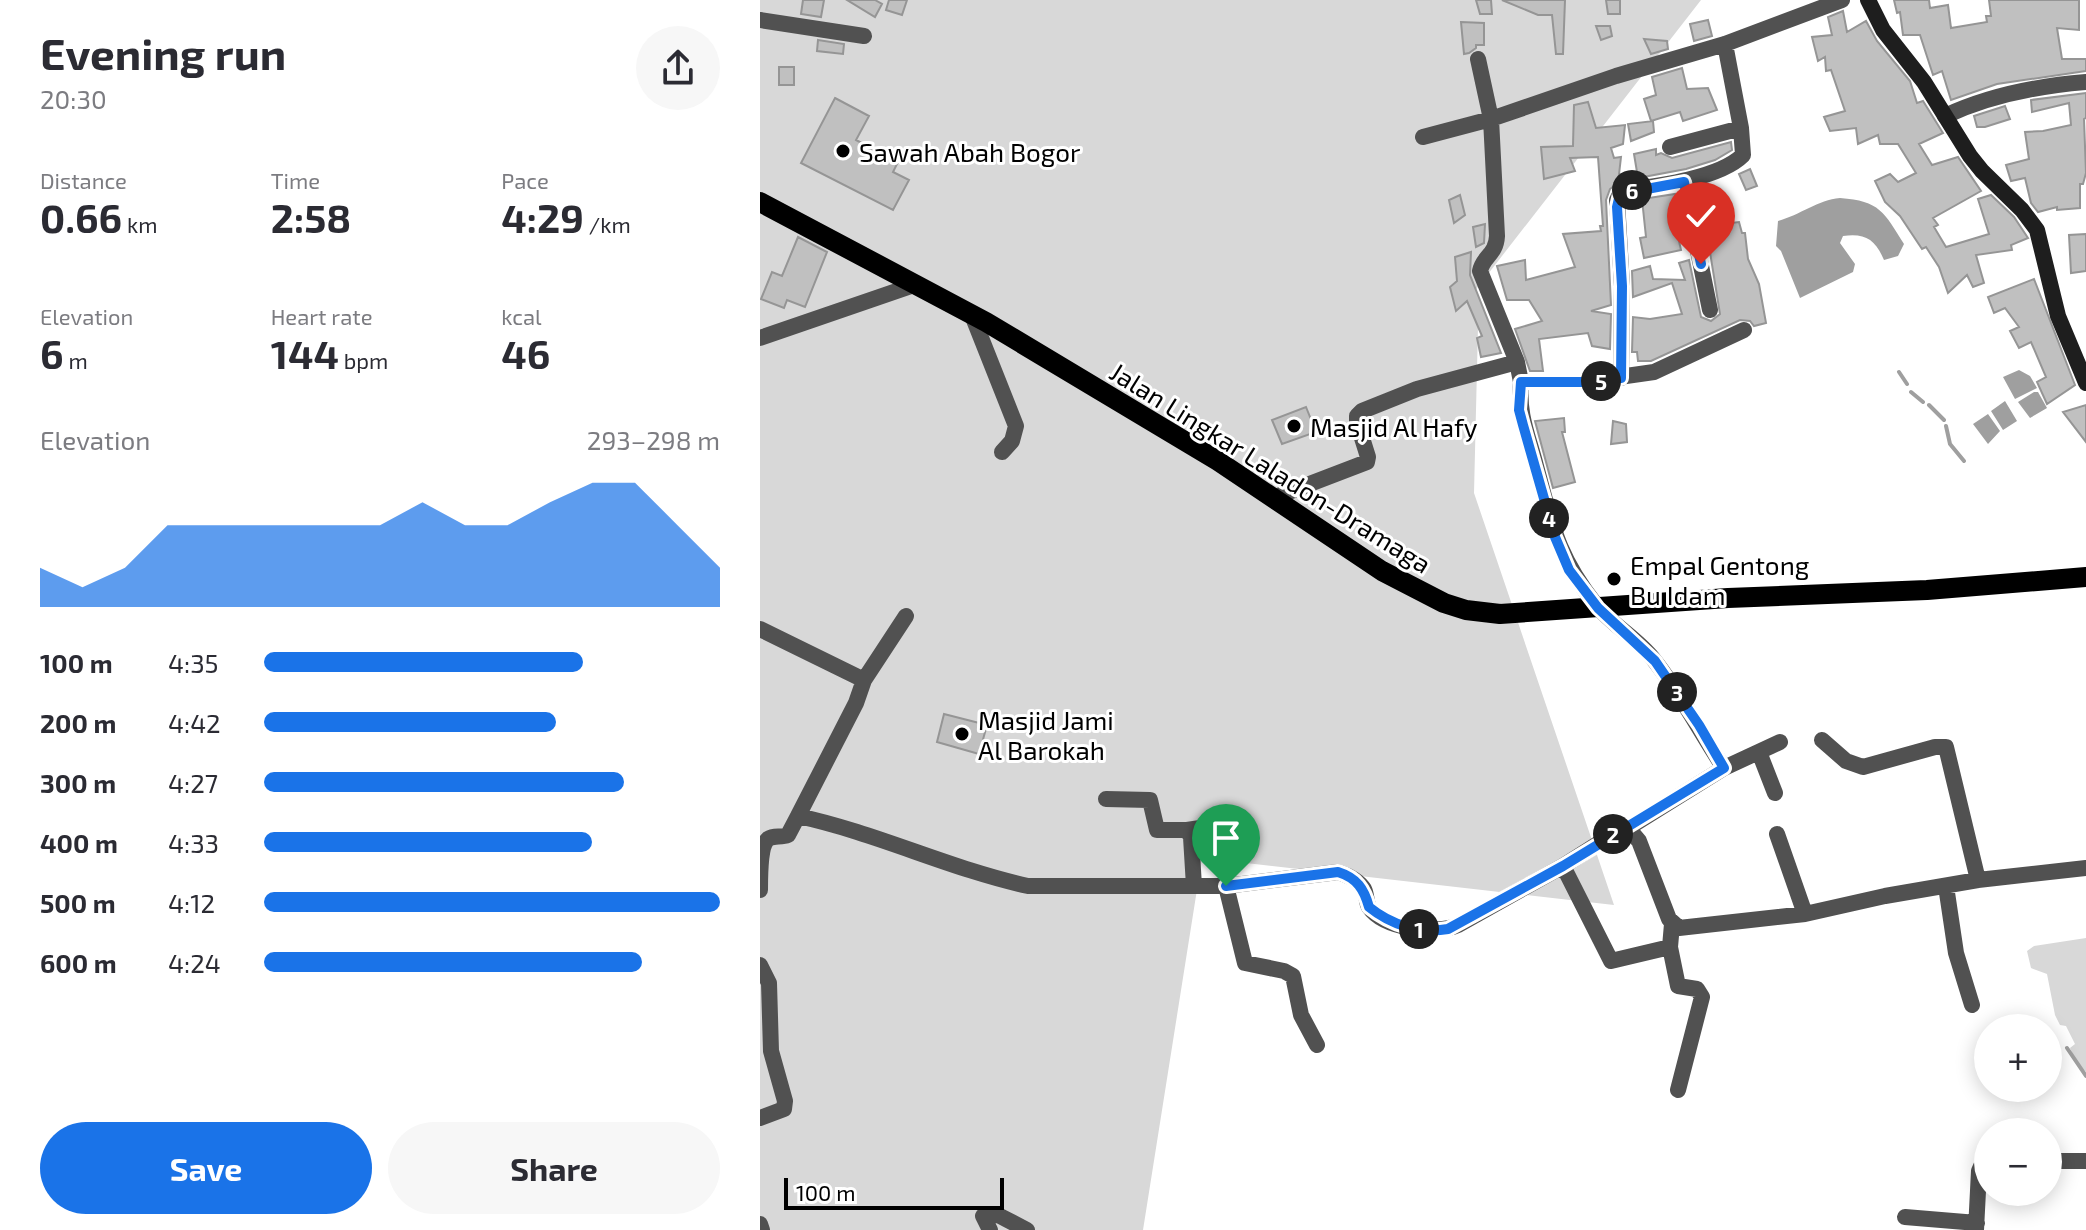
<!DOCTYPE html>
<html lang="en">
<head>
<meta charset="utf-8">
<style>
  body { margin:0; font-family:"Exo 2",sans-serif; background:#f7f7f7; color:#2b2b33; height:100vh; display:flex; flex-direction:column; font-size:30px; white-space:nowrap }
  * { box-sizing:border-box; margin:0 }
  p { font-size:26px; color:#7c7c81 }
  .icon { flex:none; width:44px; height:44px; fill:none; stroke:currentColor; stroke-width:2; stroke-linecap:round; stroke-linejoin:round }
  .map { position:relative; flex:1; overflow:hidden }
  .drawer { display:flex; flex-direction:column; background:#fff; width:760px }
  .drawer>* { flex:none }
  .fabs { position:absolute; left:1214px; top:1014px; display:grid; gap:16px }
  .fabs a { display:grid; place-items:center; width:88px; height:88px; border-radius:50%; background:#fff; box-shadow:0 4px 20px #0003; font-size:40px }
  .scale { position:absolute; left:24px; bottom:20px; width:220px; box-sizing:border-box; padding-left:8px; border:4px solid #000; border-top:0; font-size:22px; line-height:28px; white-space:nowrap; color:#000; -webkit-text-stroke:6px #fff; paint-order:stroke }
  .pin { position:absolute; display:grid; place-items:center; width:68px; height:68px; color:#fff; margin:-82px -34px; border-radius:50% 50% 50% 0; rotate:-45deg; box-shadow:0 0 8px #0007 }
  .pin .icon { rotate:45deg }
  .km { position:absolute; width:40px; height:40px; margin:-20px; border-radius:50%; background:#222; color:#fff; font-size:22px; line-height:40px; text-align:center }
  .round { display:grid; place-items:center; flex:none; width:84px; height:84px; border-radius:42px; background:#f7f7f7 }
  .head { display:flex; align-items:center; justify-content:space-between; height:136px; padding:0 40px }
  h1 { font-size:44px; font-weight:700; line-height:60px }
  .stats { display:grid; grid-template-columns:repeat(3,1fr); gap:12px; height:136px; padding:8px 40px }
  .stats div { display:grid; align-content:center }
  .stats b { font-size:40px; font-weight:700 }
  .stats small { font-size:22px; font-weight:400 }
  .stats p { font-size:22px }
  .chart { height:224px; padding:16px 40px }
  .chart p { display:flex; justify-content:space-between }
  .chart svg { width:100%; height:144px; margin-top:8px; fill:#1a73e8; opacity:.7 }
  .button { display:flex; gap:16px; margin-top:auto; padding:16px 40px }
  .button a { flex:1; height:92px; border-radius:48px; background:#1a73e8; color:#fff; font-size:32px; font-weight:700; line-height:92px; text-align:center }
  .button a+a { background:#f7f7f7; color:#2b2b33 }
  ul { padding:0 40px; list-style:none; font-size:26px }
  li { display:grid; grid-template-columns:128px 96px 1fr; align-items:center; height:60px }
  li i { height:20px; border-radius:10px; background:#1a73e8 }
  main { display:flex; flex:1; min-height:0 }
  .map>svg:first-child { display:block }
</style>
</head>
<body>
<main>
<section class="drawer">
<div class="head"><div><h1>Evening run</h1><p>20:30</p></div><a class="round"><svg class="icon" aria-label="share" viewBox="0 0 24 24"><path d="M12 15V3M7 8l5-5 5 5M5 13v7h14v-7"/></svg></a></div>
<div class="stats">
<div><p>Distance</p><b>0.66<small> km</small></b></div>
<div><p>Time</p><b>2:58</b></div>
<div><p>Pace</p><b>4:29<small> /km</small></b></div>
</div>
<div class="stats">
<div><p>Elevation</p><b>6<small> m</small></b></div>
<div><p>Heart rate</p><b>144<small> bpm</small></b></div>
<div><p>kcal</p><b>46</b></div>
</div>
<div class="chart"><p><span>Elevation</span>293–298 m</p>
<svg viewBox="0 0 160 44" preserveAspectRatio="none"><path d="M0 44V32L10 38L20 32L30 19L40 19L50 19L60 19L70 19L80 19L90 12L100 19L110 19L120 12L130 6L140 6L150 19L160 32V44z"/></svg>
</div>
<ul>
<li><b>100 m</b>4:35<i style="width:70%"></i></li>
<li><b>200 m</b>4:42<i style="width:64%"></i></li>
<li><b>300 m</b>4:27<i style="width:79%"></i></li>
<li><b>400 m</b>4:33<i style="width:72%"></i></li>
<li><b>500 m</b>4:12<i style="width:100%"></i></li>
<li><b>600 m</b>4:24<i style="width:83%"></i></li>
</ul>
<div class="button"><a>Save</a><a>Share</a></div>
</section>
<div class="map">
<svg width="1326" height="1230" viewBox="0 0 1326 1230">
  <rect width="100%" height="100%" fill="#fff"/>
  <path fill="#d8d8d8" d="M0,0H941L707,301L718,327L714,493L854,905L442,858L383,1230H0Z
    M1326,938V1072L1317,1064L1310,1048L1315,1044L1306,1026L1300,1025L1295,1015L1287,974L1271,968L1267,951L1274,946Z"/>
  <path fill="#9f9f9f" d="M1080,198C1120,201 1124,212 1144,244L1138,256L1124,260C1115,239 1105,233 1083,236L1080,243L1095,264L1093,272L1040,298L1021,251L1016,246L1018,221C1040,215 1058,200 1080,198Z
    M1259,370L1270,376L1277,388L1255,399L1243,377Z
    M1274,392H1278L1287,408L1270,418L1258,402Z
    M1245,401L1257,421L1243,430L1231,411Z
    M1228,414L1240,431L1228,444L1213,424Z"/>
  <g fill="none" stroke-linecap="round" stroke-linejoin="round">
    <path stroke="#9f9f9f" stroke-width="4" d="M1139,372L1147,384
      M1151,392L1163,402
      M1169,405L1184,420
      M1186,426L1190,444L1204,461
      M1307,1048L1326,1076"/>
  </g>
  <path fill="#c0c0c0" stroke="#959595" stroke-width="2" d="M43,0H64L61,17L41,14Z
    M87,0H115L122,4L115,17Z
    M129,0H147L142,15L126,10Z
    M716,0H731L732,14H720Z
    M742,0H805L803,54H796L792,15H778Z
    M846,0H860V14H848Z
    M1134,0H1169L1170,8L1188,5L1191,28L1227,22L1226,16H1231L1229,0H1319V30L1297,28L1302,59H1326V71L1237,84L1191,100L1182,71L1173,75L1160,35H1143L1140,12L1137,13Z
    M1083,11L1087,32L1106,21L1117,41L1150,81L1157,103L1163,101L1183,133L1159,144L1172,165L1198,157L1221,191L1173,218L1178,225L1174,227L1186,247L1229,234L1218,199L1231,195L1254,217L1268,238L1251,245L1252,250L1216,255L1224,283L1213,287L1207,275L1188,293L1179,267L1166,247L1162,249L1140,216L1125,202L1115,181L1130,174L1138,182L1156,173L1138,144H1120L1118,135L1098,144L1096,128L1070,131L1064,117L1085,111L1071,70L1066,71L1065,57L1058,61L1052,37L1072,35L1068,17Z
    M948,20L952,36L934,41L930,24Z
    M701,22L724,23V45H716V48L709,53L704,54Z
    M836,26H850L852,36L841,40Z
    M884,39L907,41L908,49L891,54Z
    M58,40L84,44L83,54L57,51Z
    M19,67H34V85H19Z
    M922,68L927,89L948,88L957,110L923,121L920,112L891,121L884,99L896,95L892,77Z
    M1326,93V118L1324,119L1326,173L1323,184H1320V208L1297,210V207L1278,212L1271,203L1265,178L1251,181L1246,165L1269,159L1265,132L1283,131L1311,125L1309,103L1272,112L1271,100Z
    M75,98L109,116L96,140L138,162L133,172L149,180L133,210L41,163Z
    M828,102L836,128L865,125L863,144L851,148L854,158L861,157L858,183L850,189L846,200L851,305L831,311L851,314L850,349L832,346L828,333L779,339L783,371H770L755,329L782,321L769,300H747L737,266L765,260L766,280L815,267L803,234L841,231L840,226H843L838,157L810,158L815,171L784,179L781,147L813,146L814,105Z
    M1245,106L1250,119L1225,127H1217L1214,116Z
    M893,121L894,132L871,141L868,124Z
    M971,142L972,150L955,160L926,169L878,178L874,154L896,149V155L901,153L912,158Z
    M990,169L997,186L986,190L979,174Z
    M950,185L963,215L962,224L979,222L982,233H985L988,259L999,284L1006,323L994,326L990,321L980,320L891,361H878L877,352H872L873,317L890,319L922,314L912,283L873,297L872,271L890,266L893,279L925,280L919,263L929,260L941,317L951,321L960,314L944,215L937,189Z
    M915,194L919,214H913L921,250L884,258L880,238L886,237L882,199Z
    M700,195L705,215L694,223L689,200Z
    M725,224L724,243L716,247L713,227Z
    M1326,234V271L1311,273L1309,235Z
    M38,237L67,252L45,307L27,300L24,308L1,299L12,272L22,276Z
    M711,252L710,275L741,353L721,357L717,338L722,336L707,301L696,311L690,287L697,281L695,257Z
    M1274,279L1315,385L1287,404L1277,382L1286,377L1271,342L1259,348L1250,331L1259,327L1245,308L1234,313L1228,297Z
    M1326,405V442L1303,412Z
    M546,407L556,432L522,444L512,420Z
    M804,418L805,432H802L815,482L793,488L775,421Z
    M853,421L866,424L867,442L851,444Z
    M184,714L227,725L219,754L177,742Z"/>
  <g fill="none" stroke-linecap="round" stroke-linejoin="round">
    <path stroke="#515151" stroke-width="16" d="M0,20L104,36
      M718,59L731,119L737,236C736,255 723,256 720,271L757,362
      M1185,116C1230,95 1276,86 1326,82
      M663,137L731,119L856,76L965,44L1082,0
      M910,147L981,128
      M924,182L950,310
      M212,315L256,426L252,441L242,452
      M0,338L157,284
      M861,378L862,286L857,200L860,194L868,190C899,186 960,178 983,155L981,128L965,44
      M513,498L607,462L608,457L597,422V416L602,411L657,389L757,362L761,382
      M0,629L104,680L96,703L38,816
      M104,680L146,616
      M1062,740L1086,761L1103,767L1175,747H1186L1218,880
      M999,752L1015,793
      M964,768C940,732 921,694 894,660C878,639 853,626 836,605C797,556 792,525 776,466C768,435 758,415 761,382H824L894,372L984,330
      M346,799L390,800L397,830H427L431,837L434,886
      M868,828L964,768L1020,742
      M427,830L460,825
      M1017,834L1045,914
      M803,866L851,961L910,947
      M466,886L485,963L524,971L533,976L541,1015L557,1045
      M1186,886L1196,953L1212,1005
      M0,890C0,877 0,846 8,839C14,835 21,838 28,835L38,816C117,833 190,869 268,886H466L578,872C587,875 599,881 604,889C607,895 606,902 609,907C624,929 676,935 698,925L803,866L858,831L868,828L879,841L909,919L919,928L1045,914L1125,896L1218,880L1326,868
      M912,924L910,947L918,986L937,989L942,997L918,1090
      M0,965L9,983L11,1051L25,1101L24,1109L0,1118
      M1288,1161H1326
      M1145,1217L1217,1223
      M0,1224L2,1230
      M230,1230L223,1216L238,1215L267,1230
      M1216,1230L1219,1171L1223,1162L1228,1161"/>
    <path stroke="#1e1e1e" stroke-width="16" d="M1108,0L1123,30L1164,82L1210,156L1222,171L1262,210L1277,230L1298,316L1326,383"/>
    <path stroke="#000" stroke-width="20" d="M0,202L226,322L458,461L622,571L684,603L706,610L740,614L968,598L1167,590L1326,577"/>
  </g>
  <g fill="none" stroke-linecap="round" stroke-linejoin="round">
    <g stroke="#fff" stroke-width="16">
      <path id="route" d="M466,886L578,872C597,878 604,889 609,907C631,925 660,934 688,929L803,866L964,768L939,725L895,661L838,608L809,570L795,537L763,425L759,410L761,382H824L861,378L862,286L857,207L860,194L924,182L941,264"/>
    </g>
    <use href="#route" stroke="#1a73e8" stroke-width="10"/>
  </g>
  <g fill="#000" stroke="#fff" stroke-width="3">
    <circle cx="83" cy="151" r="8"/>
    <circle cx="534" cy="426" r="8"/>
    <circle cx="854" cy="579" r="8"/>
    <circle cx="202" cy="734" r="8"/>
  </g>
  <g text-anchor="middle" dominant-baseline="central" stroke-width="6" stroke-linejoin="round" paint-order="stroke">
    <g font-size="26" fill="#000" stroke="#fff" text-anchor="start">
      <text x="99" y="151">Sawah Abah Bogor</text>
      <text x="550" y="426">Masjid Al Hafy</text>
      <text x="870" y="564">Empal Gentong<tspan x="870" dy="30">Bu Idam</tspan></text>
      <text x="218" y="719">Masjid Jami<tspan x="218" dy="30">Al Barokah</tspan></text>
    </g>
    <g font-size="26" fill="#000" stroke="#fff">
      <text transform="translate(511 467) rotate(32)">Jalan Lingkar Laladon-Dramaga</text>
    </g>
  </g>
</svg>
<div class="fabs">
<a>+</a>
<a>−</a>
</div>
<div class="scale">100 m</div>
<div class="pin" style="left:466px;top:886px;background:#1e9e55"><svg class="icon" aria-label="arrive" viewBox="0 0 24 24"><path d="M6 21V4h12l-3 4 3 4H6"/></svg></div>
<div class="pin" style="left:941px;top:264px;background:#d93025"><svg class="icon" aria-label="check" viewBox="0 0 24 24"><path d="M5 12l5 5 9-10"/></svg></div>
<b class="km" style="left:659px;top:929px">1</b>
<b class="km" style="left:853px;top:834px">2</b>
<b class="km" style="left:917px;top:692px">3</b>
<b class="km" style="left:789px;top:518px">4</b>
<b class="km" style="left:841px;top:381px">5</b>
<b class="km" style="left:872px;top:190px">6</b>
</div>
</main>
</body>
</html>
